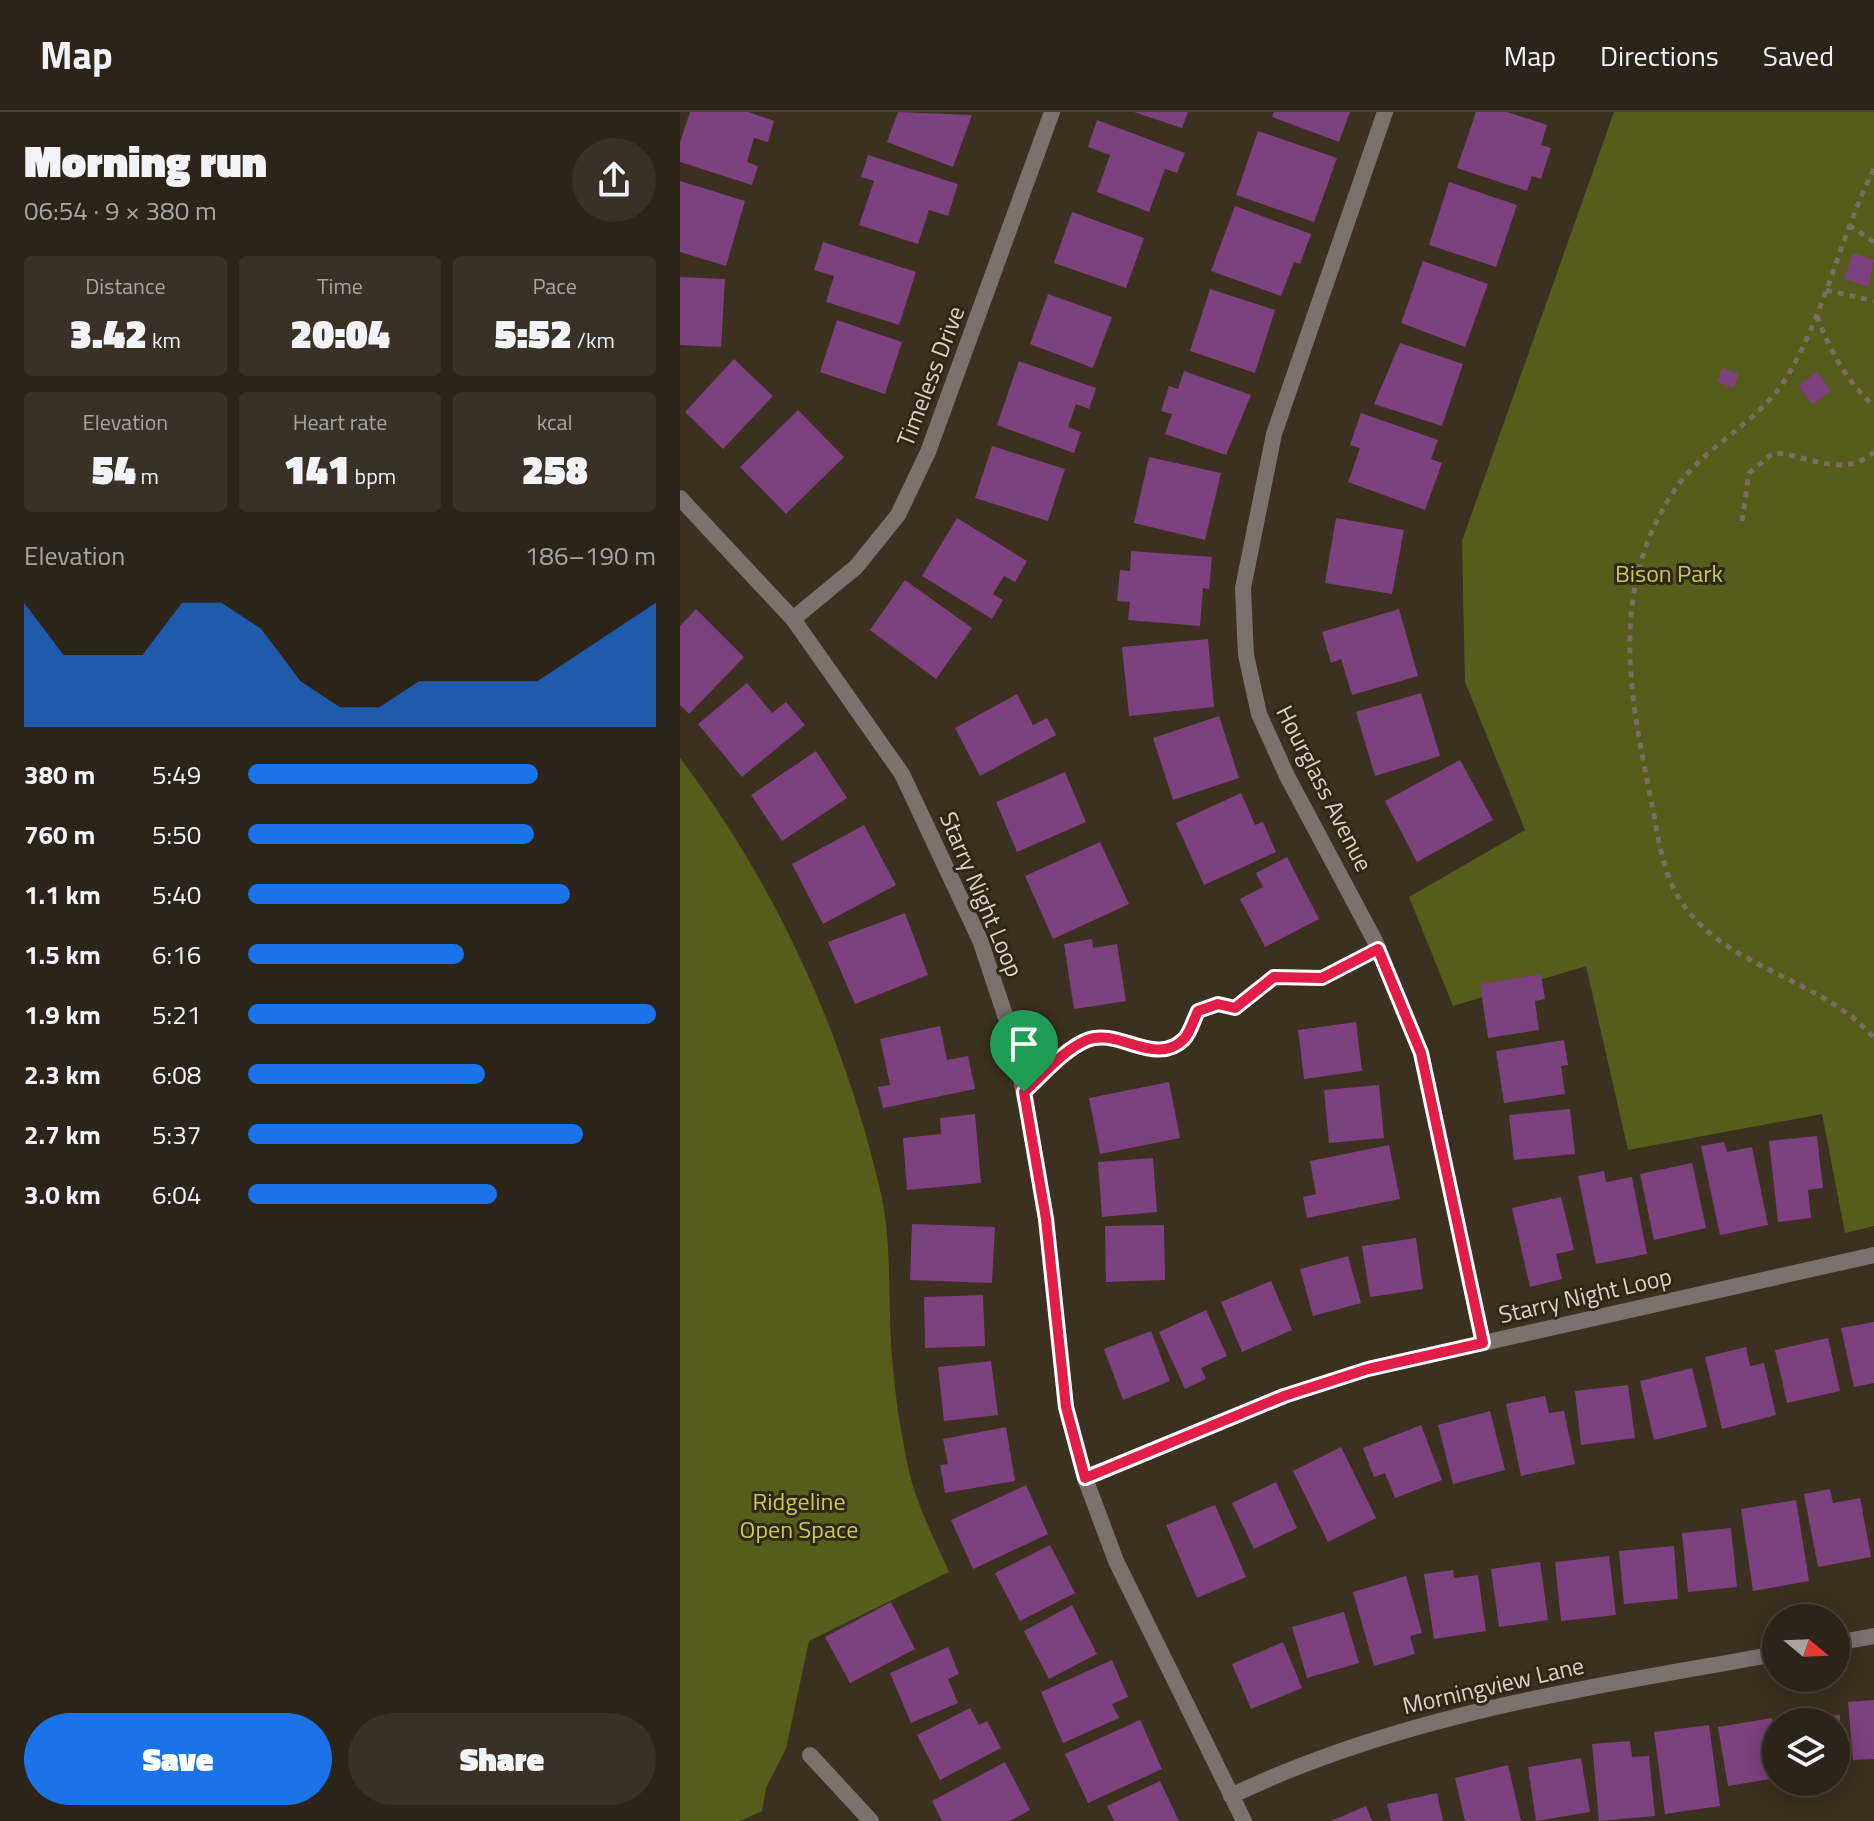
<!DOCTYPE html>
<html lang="en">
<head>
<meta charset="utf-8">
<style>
  body { margin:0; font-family:"Titillium Web",sans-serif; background:#393026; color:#f1f3f6; height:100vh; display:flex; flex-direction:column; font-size:30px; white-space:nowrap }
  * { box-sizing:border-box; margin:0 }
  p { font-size:26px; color:#a7a4a2 }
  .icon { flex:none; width:44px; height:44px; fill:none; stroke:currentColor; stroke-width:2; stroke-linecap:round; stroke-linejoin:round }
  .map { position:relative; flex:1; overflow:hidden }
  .sheet { display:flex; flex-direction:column; background:#2d2419; width:680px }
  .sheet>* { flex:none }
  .needle { width:52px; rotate:109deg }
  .controls { position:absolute; left:1082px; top:1492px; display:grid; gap:16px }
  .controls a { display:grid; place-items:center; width:88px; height:88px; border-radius:50%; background:#2d2419; box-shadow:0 4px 20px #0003,0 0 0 2px #484138; font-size:40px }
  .pin { position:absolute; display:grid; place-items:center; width:68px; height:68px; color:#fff; margin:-82px -34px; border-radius:50% 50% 50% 0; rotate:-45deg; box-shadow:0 0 8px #0007 }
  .pin .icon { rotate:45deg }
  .round { display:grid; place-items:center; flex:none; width:84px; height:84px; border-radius:42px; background:#393026 }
  .summary { display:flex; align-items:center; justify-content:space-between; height:136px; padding:0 24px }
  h1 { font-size:44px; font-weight:800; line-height:60px }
  .metrics { display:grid; grid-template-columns:repeat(3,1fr); gap:12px; height:136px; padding:8px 24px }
  .metrics div { display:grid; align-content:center; border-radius:8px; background:#393026; text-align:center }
  .metrics b { font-size:40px; font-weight:800 }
  .metrics small { font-size:22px; font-weight:400 }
  .metrics p { font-size:22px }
  .chart { height:224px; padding:16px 24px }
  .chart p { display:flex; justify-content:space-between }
  .chart svg { width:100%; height:144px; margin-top:8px; fill:#1a73e8; opacity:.7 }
  .cta { display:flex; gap:16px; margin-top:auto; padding:16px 24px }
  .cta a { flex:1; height:92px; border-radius:48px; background:#1a73e8; color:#fff; font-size:32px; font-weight:800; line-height:92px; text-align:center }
  .cta a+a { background:#393026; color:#f1f3f6 }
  ul { padding:0 24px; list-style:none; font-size:26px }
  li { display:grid; grid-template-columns:128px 96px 1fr; align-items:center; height:60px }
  li i { height:20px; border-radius:10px; background:#1a73e8 }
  header { display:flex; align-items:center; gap:48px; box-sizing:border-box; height:112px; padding:0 40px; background:#2d2419; border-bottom:2px solid #484138 }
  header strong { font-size:38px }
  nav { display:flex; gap:44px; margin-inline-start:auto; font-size:28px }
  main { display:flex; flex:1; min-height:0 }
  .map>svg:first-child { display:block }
</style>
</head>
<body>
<header>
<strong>Map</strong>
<nav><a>Map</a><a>Directions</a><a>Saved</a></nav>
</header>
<main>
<section class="sheet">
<div class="summary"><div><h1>Morning run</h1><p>06:54 · 9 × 380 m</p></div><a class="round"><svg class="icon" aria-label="share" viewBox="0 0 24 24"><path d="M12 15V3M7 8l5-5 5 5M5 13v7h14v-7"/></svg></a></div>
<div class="metrics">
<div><p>Distance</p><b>3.42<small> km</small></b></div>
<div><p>Time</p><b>20:04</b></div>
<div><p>Pace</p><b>5:52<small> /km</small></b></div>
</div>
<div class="metrics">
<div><p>Elevation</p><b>54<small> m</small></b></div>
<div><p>Heart rate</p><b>141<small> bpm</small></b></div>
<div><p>kcal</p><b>258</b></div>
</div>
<div class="chart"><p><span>Elevation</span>186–190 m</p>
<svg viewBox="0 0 160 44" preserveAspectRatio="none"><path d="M0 44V6L10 22L20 22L30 22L40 6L50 6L60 14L70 30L80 38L90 38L100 30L110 30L120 30L130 30L140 22L150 14L160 6V44z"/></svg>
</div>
<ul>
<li><b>380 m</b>5:49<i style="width:71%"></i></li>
<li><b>760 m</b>5:50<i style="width:70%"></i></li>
<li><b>1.1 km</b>5:40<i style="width:79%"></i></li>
<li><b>1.5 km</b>6:16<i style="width:53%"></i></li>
<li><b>1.9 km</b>5:21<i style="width:100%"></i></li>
<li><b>2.3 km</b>6:08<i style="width:58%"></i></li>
<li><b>2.7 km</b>5:37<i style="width:82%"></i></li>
<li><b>3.0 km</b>6:04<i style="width:61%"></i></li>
</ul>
<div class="cta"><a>Save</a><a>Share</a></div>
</section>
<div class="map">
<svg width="1194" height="1709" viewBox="0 0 1194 1709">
  <rect width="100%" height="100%" fill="#3c3021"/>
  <path fill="#565c19" d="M934,0H1194V1114L1165,1121L1142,1002L948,1038L906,854L773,894L729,785L845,718L785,570L782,429Z
    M0,646C97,774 165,925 201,1082C212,1128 208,1197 212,1246C215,1283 221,1323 229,1359C237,1394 255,1428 269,1460L129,1529L106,1637L86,1676L82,1699L60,1709H0Z"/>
  <path fill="#7c417e" d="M10,0H68L94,9L88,30L74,26L67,50L78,54L72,73L0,50V30Z
    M218,0L292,3L273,55L207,30Z
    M454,0H508L502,16Z
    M594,0H670L659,30L592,5Z
    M796,0H827L867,13L861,33L871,36L861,67L852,64L847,79L777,56Z
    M417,8L505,41L497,61L485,57L469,100L417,80L430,43L408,35Z
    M578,19L657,46L634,110L556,83Z
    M188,43L278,72L268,104L249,98L238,132L179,113L194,69L181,65Z
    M0,69L65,89L46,154L0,140Z
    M769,70L837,93L816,155L749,133Z
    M555,94L631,122L620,152L614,150L601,184L531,159Z
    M392,100L464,126L446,176L374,151Z
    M143,130L236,160L219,213L146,190L154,164L134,158Z
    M1173,141L1194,148L1188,175L1164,167Z
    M743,149L808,172L785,235L721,211Z
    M0,165L45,167L41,235L0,233Z
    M530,177L595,198L575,261L510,239Z
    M368,182L432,205L413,256L350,232Z
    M157,208L222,230L205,282L140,260Z
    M720,231L783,252L762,314L694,292Z
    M54,247L93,284L43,337L5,300Z
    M339,249L416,276L409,297L396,292L388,315L401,320L394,341L317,313Z
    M1042,256L1059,262L1054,276L1037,270Z
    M504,259L571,283L546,343L485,322L492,302L481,299L489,274L498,277Z
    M1137,260L1151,279L1132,293L1118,274Z
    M118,298L164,345L106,402L60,355Z
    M681,301L758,328L751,347L762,351L745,398L668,370L680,336L670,333Z
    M312,334L385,357L368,409L295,386Z
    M469,345L541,361L525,428L454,411Z
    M277,406L347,449L335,470L324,464L313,482L323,488L312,507L242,464Z
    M656,406L724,418L712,482L645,471Z
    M451,439L532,445L529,477L523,476L520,514L448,508L450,490L437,489L440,458L450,459Z
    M225,468L292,516L256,567L190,518Z
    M16,497L64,545L9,602L0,593V514Z
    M719,497L738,564L672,583L661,547L651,551L642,520Z
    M528,527L534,595L449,604L442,535Z
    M67,571L92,601L106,590L125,613L62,665L18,612Z
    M741,581L760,644L695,664L676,600Z
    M337,582L353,613L367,606L376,623L300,664L275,616Z
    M539,604L559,666L493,688L473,626Z
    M136,639L167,686L102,729L71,683Z
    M780,648L813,708L737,750L705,689Z
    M385,660L406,710L337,740L316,690Z
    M561,681L575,713L583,710L596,740L524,773L496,711Z
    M184,713L216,773L143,812L112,752Z
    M420,730L449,792L373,827L345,764Z
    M607,745L639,807L585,835L560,787L583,775L576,761Z
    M225,801L248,863L175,892L148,830Z
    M412,827L413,836L437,832L446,889L394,897L384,832Z
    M861,862L865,887L855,889L859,918L808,926L800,872Z
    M676,910L682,959L624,967L618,918Z
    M260,914L267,948L288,944L295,977L203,996L198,975L210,973L200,927Z
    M884,928L888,953L881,954L885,982L824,991L816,939Z
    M489,970L500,1026L420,1042L409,986Z
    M699,973L704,1026L649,1031L644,978Z
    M890,997L895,1042L834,1048L829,1003Z
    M295,1002L301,1071L227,1078L223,1026L261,1022L260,1006Z
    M1137,1024L1143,1076L1128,1078L1131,1106L1098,1110L1089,1029Z
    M1044,1030L1047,1040L1072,1035L1088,1113L1040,1123L1021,1034Z
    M709,1033L720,1087L627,1106L623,1085L636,1082L630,1049Z
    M473,1046L477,1100L422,1105L418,1050Z
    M1012,1051L1026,1116L974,1128L960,1062Z
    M924,1059L926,1070L952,1065L967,1142L916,1152L898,1064Z
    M881,1085L894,1138L876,1142L882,1167L850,1175L832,1096Z
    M232,1112L315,1115L312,1171L230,1168Z
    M484,1113L485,1168L426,1170L425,1114Z
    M736,1126L743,1177L690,1185L682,1134Z
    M668,1144L681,1191L633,1204L620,1157Z
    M591,1169L612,1218L562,1240L541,1190Z
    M303,1183L305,1234L245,1236L244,1185Z
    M526,1198L547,1244L521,1256L526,1267L505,1277L479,1220Z
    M1194,1210V1271L1174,1275L1161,1216Z
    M471,1219L490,1269L443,1288L424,1237Z
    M1148,1226L1160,1279L1107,1291L1095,1238Z
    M1066,1235L1070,1254L1084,1251L1096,1303L1042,1317L1025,1245Z
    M311,1249L318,1303L264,1309L258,1255Z
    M1012,1256L1027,1315L974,1328L960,1269Z
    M948,1273L955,1326L901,1333L895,1279Z
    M865,1284L869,1301L884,1299L895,1352L841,1364L826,1292Z
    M810,1299L825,1358L773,1372L758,1313Z
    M741,1313L762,1368L715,1386L705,1361L694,1365L683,1336Z
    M326,1315L335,1369L265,1381L260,1353L268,1352L263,1327Z
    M661,1335L696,1406L648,1430L613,1359Z
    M596,1370L617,1416L574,1437L552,1391Z
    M346,1373L368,1422L293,1457L271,1408Z
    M1150,1377L1153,1391L1180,1386L1191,1445L1138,1455L1124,1382Z
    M1116,1388L1129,1469L1073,1479L1061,1397Z
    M535,1393L566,1465L517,1486L486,1413Z
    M1051,1416L1057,1475L1008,1480L1002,1421Z
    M370,1433L395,1481L340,1509L315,1461Z
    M994,1434L998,1487L944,1492L939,1439Z
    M929,1444L936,1503L881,1509L875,1450Z
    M860,1450L868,1508L819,1515L811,1457Z
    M773,1458L774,1466L798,1463L806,1519L754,1527L744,1462Z
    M726,1464L742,1521L730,1524L735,1542L694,1554L673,1480Z
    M211,1490L235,1537L170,1571L145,1525Z
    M392,1493L417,1542L369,1567L344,1519Z
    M664,1500L679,1551L627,1566L612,1515Z
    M603,1530L622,1576L571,1597L552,1552Z
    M268,1535L279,1562L268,1567L278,1591L231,1611L210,1561Z
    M432,1548L448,1585L432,1592L439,1606L383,1631L361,1580Z
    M1194,1588V1647L1173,1648L1168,1590Z
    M290,1596L299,1613L307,1609L321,1636L260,1668L237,1623Z
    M1160,1603L1162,1657H1156V1610H1107V1605Z
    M1092,1606L1096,1666L1048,1674L1038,1615Z
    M460,1608L482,1657L408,1691L385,1642Z
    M1029,1613L1040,1694L985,1702L974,1620Z
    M950,1629L952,1645L969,1644L975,1704L919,1709L912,1632Z
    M901,1646L910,1700L856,1709L848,1655Z
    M325,1650L350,1698L330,1709H262L252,1689Z
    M828,1653L841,1709H785L775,1666Z
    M480,1669L499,1709H434L427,1694Z
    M757,1681L763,1709H711L707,1692Z
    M686,1694L692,1709H651Z"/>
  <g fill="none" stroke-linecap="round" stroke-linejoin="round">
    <path stroke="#786d60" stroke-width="5" stroke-dasharray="6 6" stroke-linecap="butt" d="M1194,57C1160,124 1146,199 1108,263C1080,311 1025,332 994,379C929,477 949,580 971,688C978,720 981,758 999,786C1042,857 1142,865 1194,926
      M1169,113L1194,130
      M1146,178L1194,189
      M1137,204C1150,239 1166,269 1194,294
      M1062,409L1069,361L1093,341C1127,342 1163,368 1194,340
      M362,964C378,949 396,927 419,925C427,924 436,929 443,931C487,944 499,939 518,899L538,892L555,896L594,865L642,866L679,846"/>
    <path stroke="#7b726d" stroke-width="16" d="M705,0L594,322L563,476L566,543L579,602L607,664L695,829L741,941L803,1231
      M0,386L113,507L222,662L300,828L333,927L349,1008L366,1107L386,1295L405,1366L436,1449L564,1709
      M113,507L176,455L218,403L248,340L372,0
      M405,1366L604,1284L688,1257L1194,1143
      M1156,1531L1194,1524
      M130,1643L191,1709
      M551,1684C723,1601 909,1576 1096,1542"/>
  </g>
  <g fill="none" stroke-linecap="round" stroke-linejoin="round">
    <g stroke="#fff" stroke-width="16">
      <path id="route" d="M698,837L741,941L803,1231L688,1257L604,1284L405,1366L386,1295L366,1107L344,980C363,963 383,938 407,928C438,915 475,956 504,927C510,921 514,907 518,899L538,892L555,896L594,865L642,866Z"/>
    </g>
    <use href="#route" stroke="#e11d48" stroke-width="10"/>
  </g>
  <g text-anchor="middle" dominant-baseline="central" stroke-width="6" stroke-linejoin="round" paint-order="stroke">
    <g font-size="24" fill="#dad3c9" stroke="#322617">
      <text transform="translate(250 264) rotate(-69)">Timeless Drive</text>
      <text transform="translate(645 676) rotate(63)">Hourglass Avenue</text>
      <text transform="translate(302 782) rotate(67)">Starry Night Loop</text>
      <text transform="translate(905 1183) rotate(-13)">Starry Night Loop</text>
      <text transform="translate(813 1573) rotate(-13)">Morningview Lane</text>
    </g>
    <g font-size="24" fill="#c2cd51" stroke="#322617">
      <text x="989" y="461">Bison Park</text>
      <text x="119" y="1389">Ridgeline<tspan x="119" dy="28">Open Space</tspan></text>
    </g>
  </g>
</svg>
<div class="controls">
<a><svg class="needle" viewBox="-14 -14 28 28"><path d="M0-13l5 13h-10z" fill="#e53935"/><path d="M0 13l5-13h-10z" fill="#a7a4a2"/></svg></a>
<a><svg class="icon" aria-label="layers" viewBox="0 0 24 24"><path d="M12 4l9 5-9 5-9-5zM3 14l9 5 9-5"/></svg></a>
</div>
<div class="pin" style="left:344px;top:980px;background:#1e9e55"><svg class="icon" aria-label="arrive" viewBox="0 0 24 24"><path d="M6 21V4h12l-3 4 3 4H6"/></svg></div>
</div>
</main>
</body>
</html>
